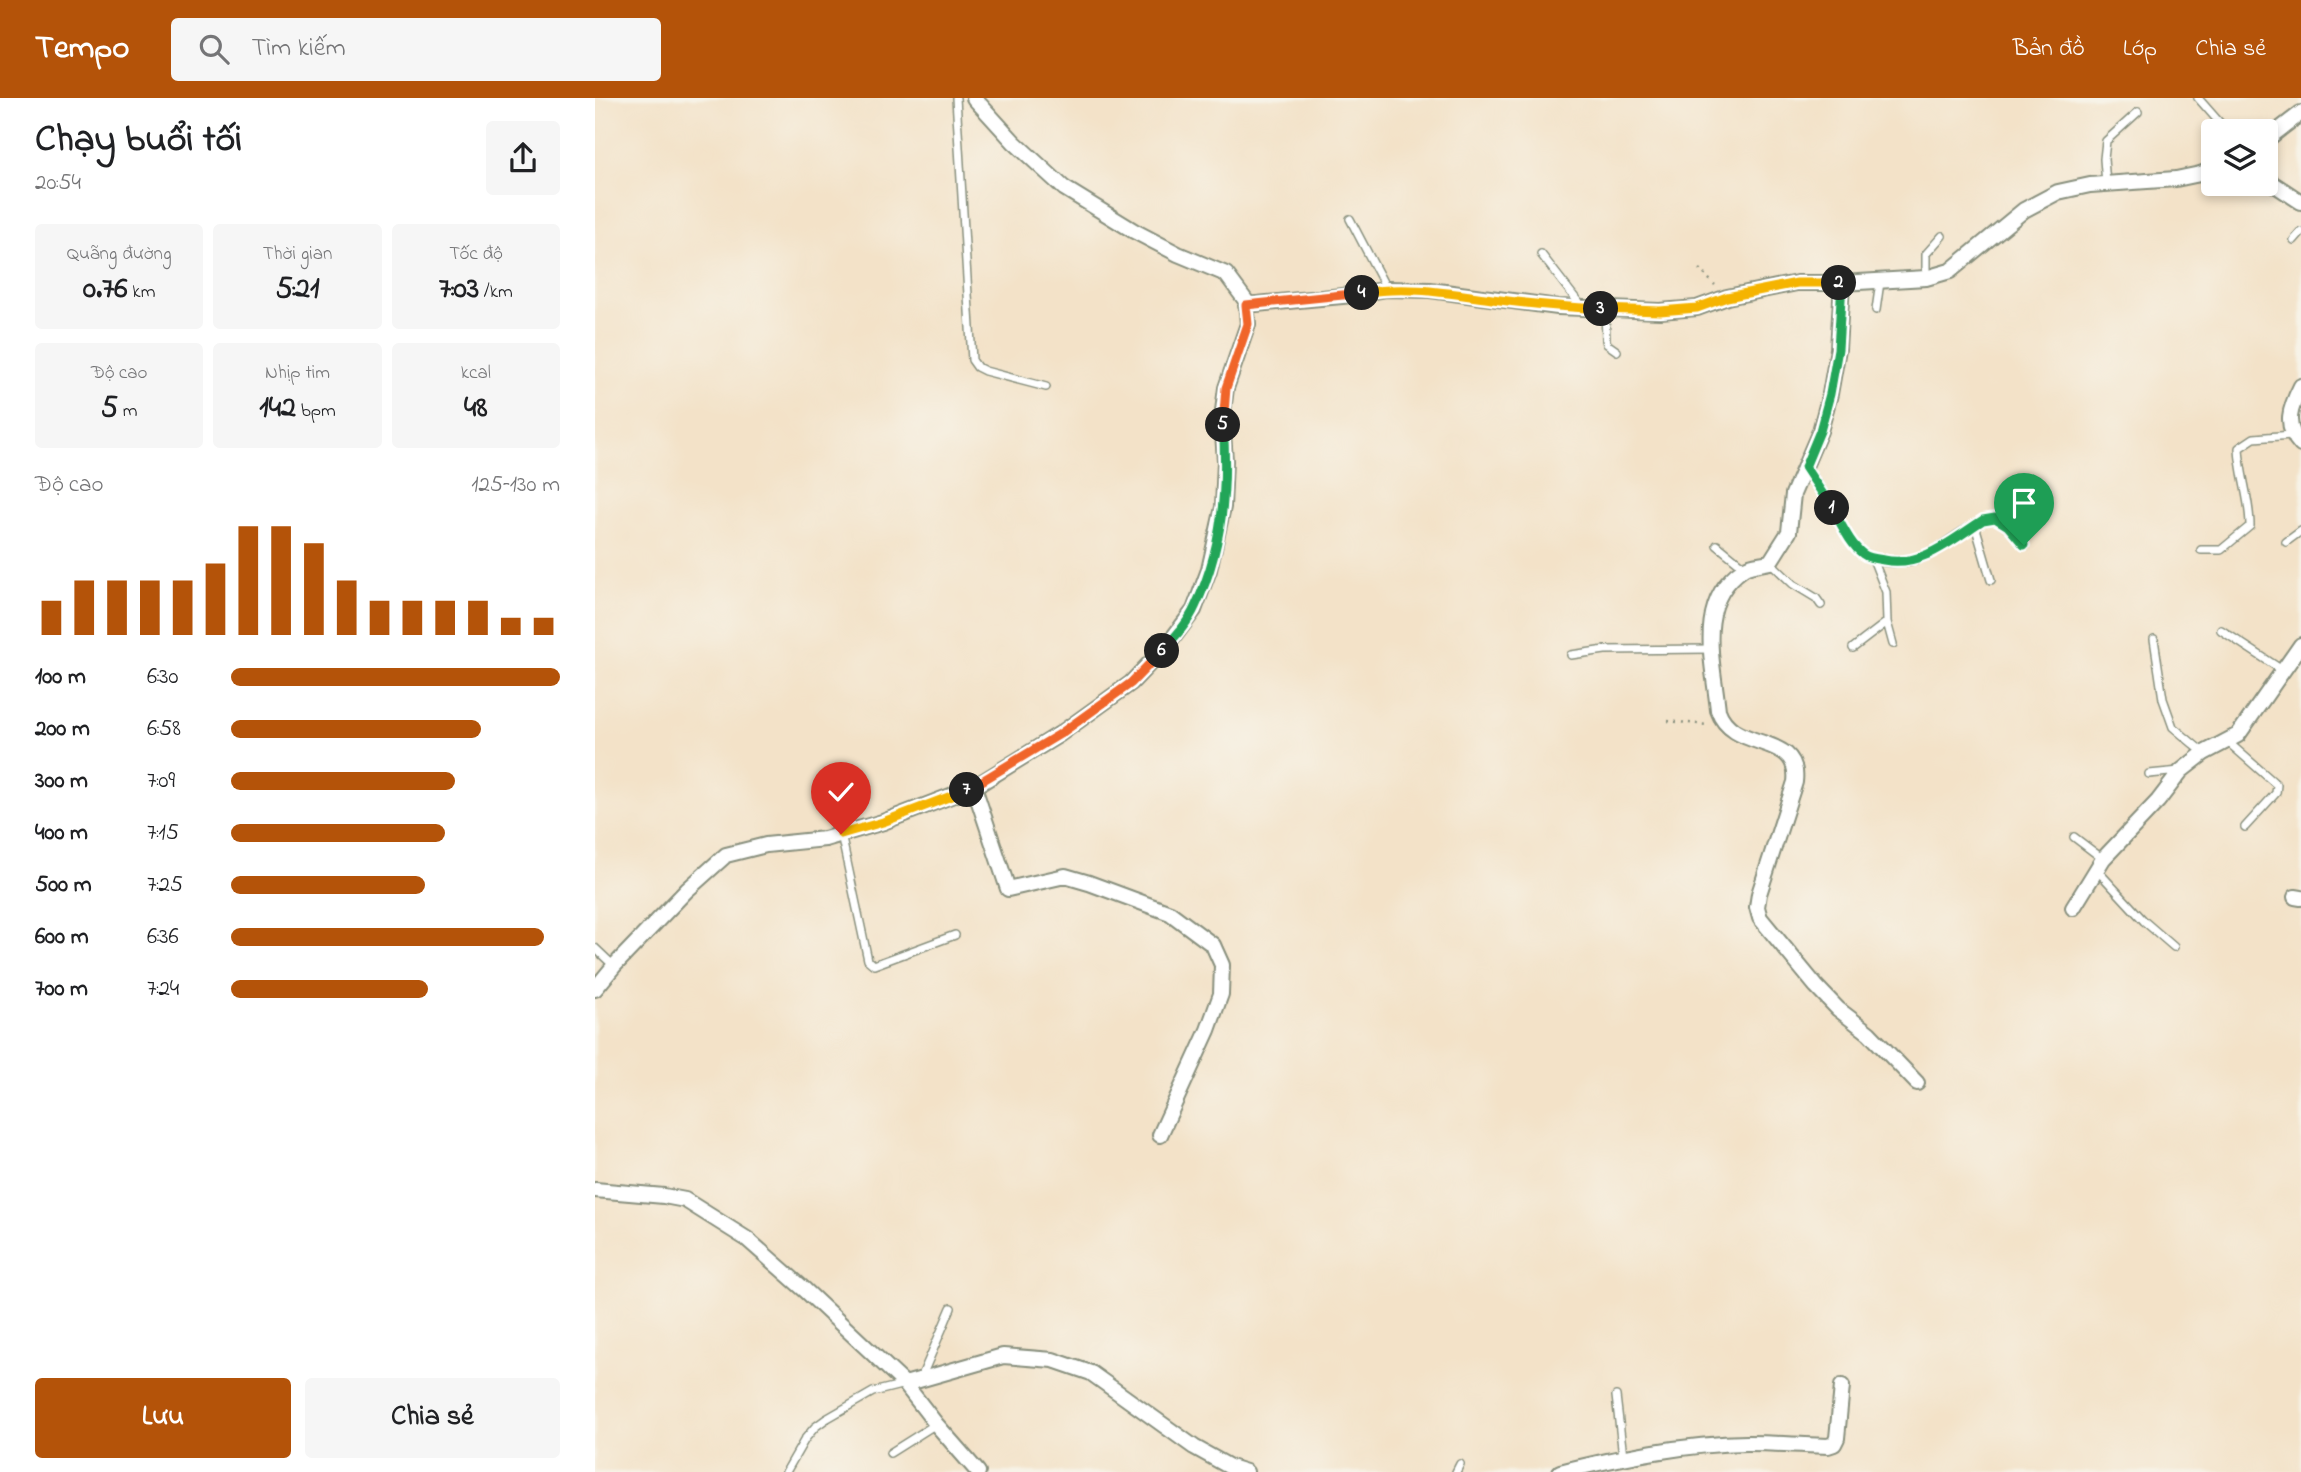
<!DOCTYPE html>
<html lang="vi">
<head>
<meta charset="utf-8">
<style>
  body { margin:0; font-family:"Indie Flower",sans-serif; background:#f6f6f6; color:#202124; height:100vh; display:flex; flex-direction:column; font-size:26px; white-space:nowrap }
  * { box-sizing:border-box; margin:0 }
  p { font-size:23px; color:#757577 }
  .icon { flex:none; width:38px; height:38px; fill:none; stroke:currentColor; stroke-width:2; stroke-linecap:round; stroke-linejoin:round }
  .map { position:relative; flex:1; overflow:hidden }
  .panel { display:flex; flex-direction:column; background:#fff; width:595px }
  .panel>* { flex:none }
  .fabs { position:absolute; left:1606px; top:21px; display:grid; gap:14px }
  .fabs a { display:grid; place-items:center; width:77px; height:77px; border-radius:7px; background:#fff; box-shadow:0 4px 10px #0003; font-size:35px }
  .pin { position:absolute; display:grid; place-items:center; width:60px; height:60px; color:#fff; margin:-72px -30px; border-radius:50% 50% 50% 0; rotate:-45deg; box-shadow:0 0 7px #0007 }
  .pin .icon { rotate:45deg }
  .km { position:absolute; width:35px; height:35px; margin:-18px; border-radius:50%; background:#222; color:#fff; font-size:19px; line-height:35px; text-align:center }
  .round { display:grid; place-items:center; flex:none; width:74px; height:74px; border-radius:7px; background:#f6f6f6 }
  .head { display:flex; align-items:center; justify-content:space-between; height:119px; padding:0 35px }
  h1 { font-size:38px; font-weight:800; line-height:52px }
  .stats { display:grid; grid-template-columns:repeat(3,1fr); gap:10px; height:119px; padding:7px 35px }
  .stats div { display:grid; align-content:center; border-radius:7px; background:#f6f6f6; text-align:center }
  .stats b { font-size:30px; font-weight:800 }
  .stats small { font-size:19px; font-weight:400 }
  .stats p { font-size:19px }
  .chart { height:196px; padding:14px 35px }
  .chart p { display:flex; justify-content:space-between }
  .chart svg { width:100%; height:126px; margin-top:7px; stroke:#b45309; stroke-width:6 }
  .primary-button { display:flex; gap:14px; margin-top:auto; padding:14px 35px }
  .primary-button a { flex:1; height:80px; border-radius:7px; background:#b45309; color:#fff; font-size:28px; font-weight:800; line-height:80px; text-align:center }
  .primary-button a+a { background:#f6f6f6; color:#202124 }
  ul { padding:0 35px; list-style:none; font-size:23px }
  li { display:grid; grid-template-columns:112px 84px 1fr; align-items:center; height:52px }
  li i { height:18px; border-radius:9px; background:#b45309 }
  header { display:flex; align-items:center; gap:42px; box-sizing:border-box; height:98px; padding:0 35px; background:#b45309; color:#fff }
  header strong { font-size:33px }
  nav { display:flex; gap:38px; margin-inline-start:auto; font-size:24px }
  .search { width:490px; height:63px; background:#f6f6f6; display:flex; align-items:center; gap:18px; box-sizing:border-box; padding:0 24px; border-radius:7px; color:#757577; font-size:26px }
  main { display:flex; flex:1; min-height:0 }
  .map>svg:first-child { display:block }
</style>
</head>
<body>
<header>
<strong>Tempo</strong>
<div class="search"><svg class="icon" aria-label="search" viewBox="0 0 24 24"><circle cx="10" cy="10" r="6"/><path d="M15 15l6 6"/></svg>Tìm kiếm</div>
<nav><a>Bản đồ</a><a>Lớp</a><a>Chia sẻ</a></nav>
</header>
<main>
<section class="panel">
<div class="head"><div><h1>Chạy buổi tối</h1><p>20:54</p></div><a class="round"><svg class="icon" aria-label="share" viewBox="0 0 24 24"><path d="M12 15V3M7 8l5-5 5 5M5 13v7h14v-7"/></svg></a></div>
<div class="stats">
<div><p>Quãng đường</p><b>0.76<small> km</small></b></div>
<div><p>Thời gian</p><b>5:21</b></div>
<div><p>Tốc độ</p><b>7:03<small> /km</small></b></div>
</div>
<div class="stats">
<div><p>Độ cao</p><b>5<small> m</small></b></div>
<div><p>Nhịp tim</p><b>142<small> bpm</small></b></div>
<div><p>kcal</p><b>48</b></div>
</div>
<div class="chart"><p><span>Độ cao</span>125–130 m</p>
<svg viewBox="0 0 160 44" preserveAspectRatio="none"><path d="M5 44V32M15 44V25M25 44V25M35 44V25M45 44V25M55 44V19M65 44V6M75 44V6M85 44V12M95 44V25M105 44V32M115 44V32M125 44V32M135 44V32M145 44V38M155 44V38"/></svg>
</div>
<ul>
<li><b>100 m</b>6:30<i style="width:100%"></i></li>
<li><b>200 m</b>6:58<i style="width:76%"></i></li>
<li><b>300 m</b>7:09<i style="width:68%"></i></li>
<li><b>400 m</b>7:15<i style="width:65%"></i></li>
<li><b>500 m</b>7:25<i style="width:59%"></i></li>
<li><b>600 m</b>6:36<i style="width:95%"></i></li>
<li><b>700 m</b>7:24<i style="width:60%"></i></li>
</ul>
<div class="primary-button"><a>Lưu</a><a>Chia sẻ</a></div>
</section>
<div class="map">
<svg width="1706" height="1374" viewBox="0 0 1706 1374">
  <rect width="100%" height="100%" fill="#f7f3e8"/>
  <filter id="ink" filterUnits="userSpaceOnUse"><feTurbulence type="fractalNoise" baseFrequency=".0143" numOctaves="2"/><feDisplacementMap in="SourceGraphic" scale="14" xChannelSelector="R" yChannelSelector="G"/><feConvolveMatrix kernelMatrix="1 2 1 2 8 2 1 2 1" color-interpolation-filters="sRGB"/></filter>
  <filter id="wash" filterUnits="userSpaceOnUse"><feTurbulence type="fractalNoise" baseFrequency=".00686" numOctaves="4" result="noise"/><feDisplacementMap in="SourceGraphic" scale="28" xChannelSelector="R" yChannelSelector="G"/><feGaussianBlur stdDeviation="1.57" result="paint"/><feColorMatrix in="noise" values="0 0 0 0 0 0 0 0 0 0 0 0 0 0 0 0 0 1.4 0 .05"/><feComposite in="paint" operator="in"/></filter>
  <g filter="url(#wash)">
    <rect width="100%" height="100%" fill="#f3e2c8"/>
  </g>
  <g filter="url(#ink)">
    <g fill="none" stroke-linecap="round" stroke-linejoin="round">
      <g stroke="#89907e" stroke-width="10">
        <path id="service" d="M361,0L377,262L382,269L390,273L451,289
          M1603,0L1632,33
          M1511,86L1509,61L1511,43L1543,14
          M755,121L791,190
          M1699,142L1706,134
          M946,156L987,209
          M1331,180V156L1347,138
          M1010,211L1011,242L1012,246L1022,253
          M1281,212L1285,184
          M1210,369C1220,382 1229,395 1237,410C1246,425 1253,443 1267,455C1283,469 1317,466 1334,456C1354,443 1376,424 1400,420L1413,428L1429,447
          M1380,427L1396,482
          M1691,444L1706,433
          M1122,447L1149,469
          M1606,452H1626L1655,428C1655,401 1645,377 1644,350L1659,340L1697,337
          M1278,461L1291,494L1292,524L1298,546
          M1175,464L1198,486L1221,500L1226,507
          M1626,532L1687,572
          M1559,541L1568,601L1578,629L1609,655
          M1258,550L1292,524
          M976,557L1010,552L1116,551
          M1633,644L1682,687L1681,695L1650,729
          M1554,676L1585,673
          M246,736L273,862L279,867L360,837
          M1479,739L1508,761
          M1501,771L1549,823L1579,849
          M0,850L19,868
          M326,1280L356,1210
          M1021,1298L1028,1358
          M295,1355L341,1326
          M191,1374L210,1341L220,1329L231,1321L278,1294L310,1286
          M861,1374L865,1366"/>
      </g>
      <g stroke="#89907e" stroke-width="18">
        <path id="minor" d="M1671,42L1706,15
          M1671,81L1706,104
          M1247,185L1243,251L1235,296L1225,333L1198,396L1194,434L1175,464C1167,466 1155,466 1148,471C1100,504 1118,563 1123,612C1138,656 1206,633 1200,684L1164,796L1162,809L1165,820L1221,888L1243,911L1274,935L1322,985
          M651,207L758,197L792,191L835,192L963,209L1065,213L1102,210L1132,199L1202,185H1247L1331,180L1355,173L1429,112L1463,94L1495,87L1581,81L1605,76L1619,71
          M1706,288C1695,310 1688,327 1706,347
          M379,689L413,791L470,778L494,785L575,815L618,847L627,867L626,896L613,932L565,1037
          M1700,799L1706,800
          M1478,810L1508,761L1563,703L1586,673L1609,655L1643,637L1706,547
          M0,891L19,868L92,792L131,757L171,747L230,741L288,724L379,689L465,636L536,585L574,545L599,512L614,472L628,409L630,363L627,321L631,290L653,226L651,203L631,176L583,156L539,133L469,90L419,44L379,0
          M0,1092L69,1098L90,1102L152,1141L210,1192L310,1286L341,1326L383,1374
          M310,1286L408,1258L458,1262L496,1275L599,1349L635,1369L651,1374
          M965,1374C1026,1359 1089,1346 1152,1345C1179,1345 1206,1347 1233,1348L1239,1346L1242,1340L1247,1288"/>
      </g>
      <path stroke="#89907e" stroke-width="2.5" stroke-dasharray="2 5" stroke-linecap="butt" d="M1104,171L1120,187
        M1073,623L1113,627"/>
      <use href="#service" stroke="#fff" stroke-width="7"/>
      <use href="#minor" stroke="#fff" stroke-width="14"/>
    </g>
  </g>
  <g fill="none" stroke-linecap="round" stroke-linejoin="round" filter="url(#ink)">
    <g stroke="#fff" stroke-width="14">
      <path id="split-1" d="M1237,410C1246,425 1254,445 1268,456C1273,460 1282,461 1289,462C1326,470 1358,441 1388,422L1400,420L1413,428L1429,447"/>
    </g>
    <g stroke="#fff" stroke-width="14">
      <path id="split-2" d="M1237,410L1210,369L1225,333L1235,296L1243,251L1247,185H1244"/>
    </g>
    <g stroke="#fff" stroke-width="14">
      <path id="split-3" d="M1006,211L1065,213L1102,210L1132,199L1202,185H1244"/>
    </g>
    <g stroke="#fff" stroke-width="14">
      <path id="split-4" d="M767,195C811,187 853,195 897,201C934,206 970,209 1006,211"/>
    </g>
    <g stroke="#fff" stroke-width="14">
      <path id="split-5" d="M628,327L631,290L653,226L651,207L767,195"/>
    </g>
    <g stroke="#fff" stroke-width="14">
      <path id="split-6" d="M567,553C579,540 593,525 600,509C627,453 633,389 628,327"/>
    </g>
    <g stroke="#fff" stroke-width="14">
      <path id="split-7" d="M372,692L465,636L536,585L567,553"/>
    </g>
    <g stroke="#fff" stroke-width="14">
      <path id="split-8" d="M246,736L288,724L372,692"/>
    </g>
    <use href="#split-1" stroke="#22a559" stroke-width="9"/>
    <use href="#split-2" stroke="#22a559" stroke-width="9"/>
    <use href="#split-3" stroke="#f5b400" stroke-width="9"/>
    <use href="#split-4" stroke="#f5b400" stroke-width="9"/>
    <use href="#split-5" stroke="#f0652b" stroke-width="9"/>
    <use href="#split-6" stroke="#22a559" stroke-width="9"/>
    <use href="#split-7" stroke="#f0652b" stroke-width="9"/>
    <use href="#split-8" stroke="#f5b400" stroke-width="9"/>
  </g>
</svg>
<div class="fabs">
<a><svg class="icon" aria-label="layers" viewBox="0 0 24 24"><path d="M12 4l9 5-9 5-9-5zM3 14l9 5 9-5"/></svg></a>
</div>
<div class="pin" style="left:1429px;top:447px;background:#1e9e55"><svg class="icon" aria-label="arrive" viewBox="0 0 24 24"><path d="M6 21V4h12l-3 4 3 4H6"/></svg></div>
<div class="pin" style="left:246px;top:736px;background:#d93025"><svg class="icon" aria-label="check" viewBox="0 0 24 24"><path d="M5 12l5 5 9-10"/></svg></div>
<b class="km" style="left:1237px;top:410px">1</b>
<b class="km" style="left:1244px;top:185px">2</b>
<b class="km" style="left:1006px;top:211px">3</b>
<b class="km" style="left:767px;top:195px">4</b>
<b class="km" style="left:628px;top:327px">5</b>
<b class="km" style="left:567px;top:553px">6</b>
<b class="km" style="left:372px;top:692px">7</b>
</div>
</main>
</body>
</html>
